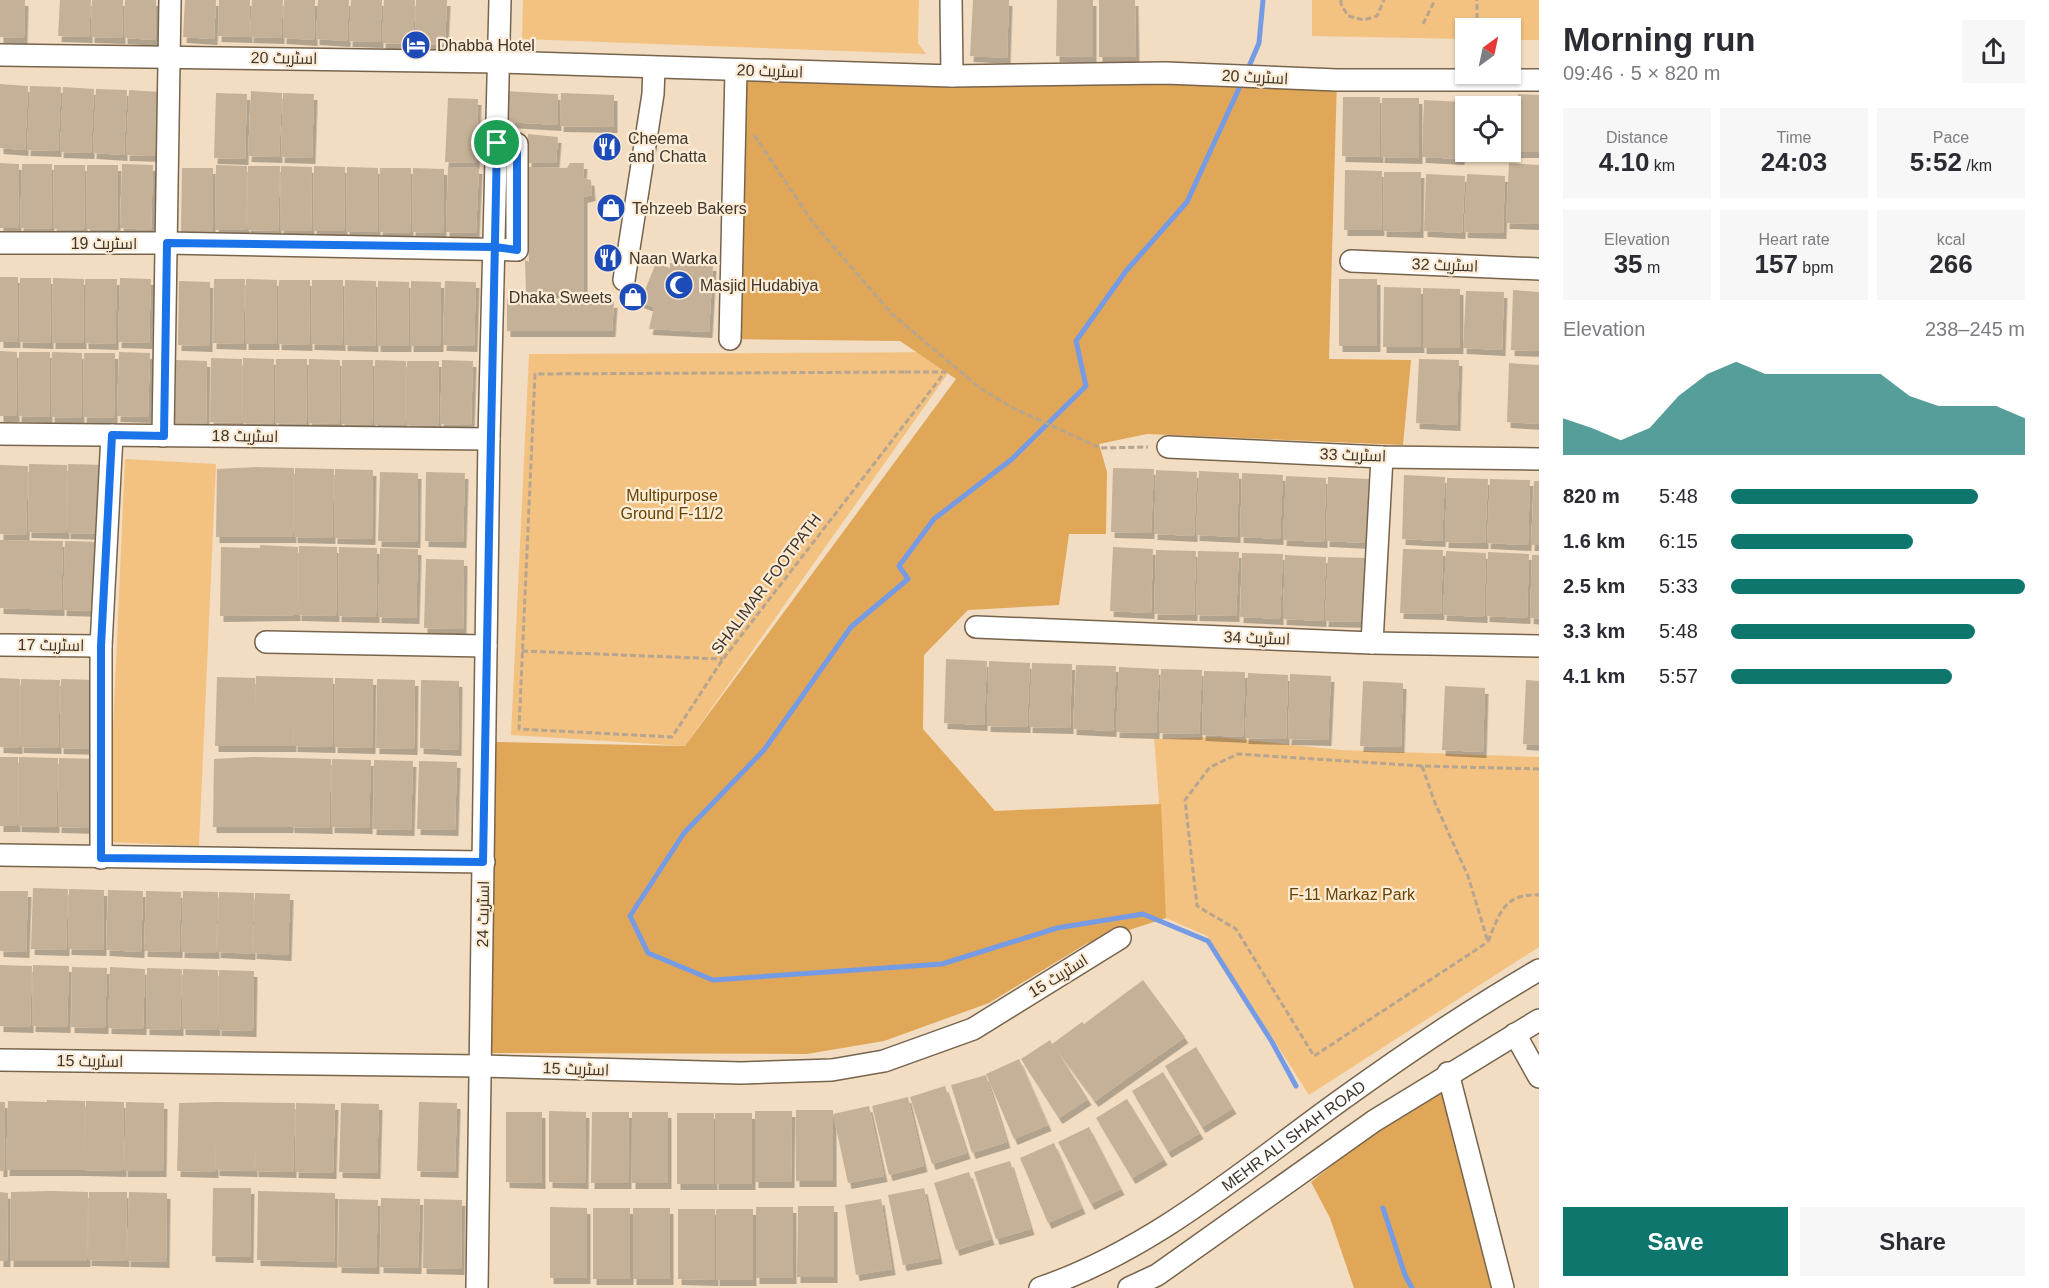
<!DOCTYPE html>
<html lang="en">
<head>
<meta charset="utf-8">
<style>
  body { margin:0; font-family:Arial,Cairo,sans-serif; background:#f7f7f7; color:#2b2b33; height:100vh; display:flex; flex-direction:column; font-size:22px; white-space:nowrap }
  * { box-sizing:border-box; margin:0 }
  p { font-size:20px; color:#7c7c81 }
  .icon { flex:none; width:33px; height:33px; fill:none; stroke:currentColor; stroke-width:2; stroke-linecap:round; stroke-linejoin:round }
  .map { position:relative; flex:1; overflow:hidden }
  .panel { display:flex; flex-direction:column; background:#fff; width:510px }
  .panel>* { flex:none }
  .needle { width:39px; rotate:33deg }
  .tools { position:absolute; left:1455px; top:18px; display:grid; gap:12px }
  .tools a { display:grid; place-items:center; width:66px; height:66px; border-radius:0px; background:#fff; box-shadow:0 2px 4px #0004; font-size:30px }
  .pin { position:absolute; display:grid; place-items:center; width:51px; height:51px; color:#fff; margin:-26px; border:3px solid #fff; border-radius:50%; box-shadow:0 2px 6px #0007 }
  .round { display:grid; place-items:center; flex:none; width:63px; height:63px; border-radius:0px; background:#f7f7f7 }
  .headline { display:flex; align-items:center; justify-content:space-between; height:102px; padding:0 24px }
  h1 { font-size:33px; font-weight:700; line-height:45px }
  .metrics { display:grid; grid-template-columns:repeat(3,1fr); gap:9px; height:102px; padding:6px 24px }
  .metrics div { display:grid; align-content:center; border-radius:0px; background:#f7f7f7; text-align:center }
  .metrics b { font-size:26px; font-weight:700 }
  .metrics small { font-size:16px; font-weight:400 }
  .metrics p { font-size:16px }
  .chart { height:168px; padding:12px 24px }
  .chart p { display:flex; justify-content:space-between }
  .chart svg { width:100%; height:108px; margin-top:6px; fill:#0f766e; opacity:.7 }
  .primary-button { display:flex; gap:12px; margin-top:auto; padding:12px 24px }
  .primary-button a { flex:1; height:69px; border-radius:0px; background:#0f766e; color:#fff; font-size:24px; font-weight:700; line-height:69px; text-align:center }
  .primary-button a+a { background:#f7f7f7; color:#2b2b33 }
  ul { padding:0 24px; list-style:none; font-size:20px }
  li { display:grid; grid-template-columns:96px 72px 1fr; align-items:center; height:45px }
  li i { height:15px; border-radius:8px; background:#0f766e }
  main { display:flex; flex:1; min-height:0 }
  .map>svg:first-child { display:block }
</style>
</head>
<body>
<main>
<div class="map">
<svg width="1539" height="1288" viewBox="0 0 1539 1288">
  <defs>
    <filter id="shadow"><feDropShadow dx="3.5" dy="6" stdDeviation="0" flood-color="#0004"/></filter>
  </defs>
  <rect width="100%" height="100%" fill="#f2ddc2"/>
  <path fill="#f3c281" d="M523,0H919L918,43L926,54L522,39Z
    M1312,0H1539V40H1511L1510,28H1466L1465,39L1312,36Z
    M963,352L685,746L511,735L529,354Z
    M125,459L216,464L199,846L108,842Z
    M1217,737L1341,750L1539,757V947L1309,1095L1207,936L1166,918C1161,858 1160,799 1154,739Z"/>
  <path fill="#e0a758" d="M736,70L1337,80L1329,359L1411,360L1403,445L1147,434L1099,444L1107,472L1106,534H1069L1059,605L968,610L924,655L923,729L995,811L1161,804L1166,918L1086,944L989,1003L884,1041L807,1054L491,1053L495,742L685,746L956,379L900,341L730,339Z
    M1448,1073L1493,1288H1354L1330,1218L1311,1182Z"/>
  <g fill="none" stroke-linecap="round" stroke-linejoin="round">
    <path stroke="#769be5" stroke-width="5" d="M1247,71L1259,43L1263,0
      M1242,82L1187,202L1126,271L1076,341L1086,386L1012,459L934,519L899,566L908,579L851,627L764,750L684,833L630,916L648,953L713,980L942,964L1057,928L1143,914L1208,941L1272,1042L1296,1086
      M1383,1208L1405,1275L1412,1288"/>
  </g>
  <path fill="#c5b197" filter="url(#shadow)" d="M0,0H25L24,38L0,37Z
    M60,0H91L89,37L58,36Z
    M92,0H123L122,38L91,37Z
    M125,0H156L155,40L124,38Z
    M185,0H216L214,39L183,37Z
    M219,0H250L249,37L218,36Z
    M252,0H283L281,38L250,37Z
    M284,0H315L314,40L283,38Z
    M318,0H349L347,41L316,39Z
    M351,0H382L380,42L349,41Z
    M384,0H415L413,44L382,43Z
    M416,0H447L445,45L415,44Z
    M973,0H1009L1007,58L970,56Z
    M1057,0H1093V57L1056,56Z
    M1099,0H1135L1136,57H1099Z
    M0,84L28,86L25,150L0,148Z
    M30,86L61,87L58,151L27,150Z
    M63,87L94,89L91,153L60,152Z
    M96,89L127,90L124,155L93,153Z
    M129,90L160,92L157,156L126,155Z
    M251,91L282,93L279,157L248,156Z
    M505,91L558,94V125L506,122Z
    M216,93L247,94L245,159L214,158Z
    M283,93L314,94L312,158L281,157Z
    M561,93L614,95V127L560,126Z
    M1518,94L1539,95V152H1516Z
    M1343,97H1380V157L1342,156Z
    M448,98L478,99L476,163L445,162Z
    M1382,98H1419V158L1381,157Z
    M1424,100L1463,102L1461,159L1422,157Z
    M528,134L558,137L556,163H528Z
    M0,163L19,164L18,228H0Z
    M570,163H584L583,178L591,180L592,195L584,197V293L526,292L525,260L529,262L526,217L529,167L567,168Z
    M1509,163L1539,165V224L1506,223Z
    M22,164H52L51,229L20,228Z
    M122,164L153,165L151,230L120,228Z
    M54,165H85L84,230L53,229Z
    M87,165H118L117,230L86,229Z
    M216,165L247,166L246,230H215Z
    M248,166H280L278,231L247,230Z
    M281,166L312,167L311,231H280Z
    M314,166L345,167L344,231H313Z
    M347,167L378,168L377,232H346Z
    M448,167L479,168L476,233L446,232Z
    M182,168H213L212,233L181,232Z
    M380,168H411L410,233L379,232Z
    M413,168L444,169L443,233L412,232Z
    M1345,170L1382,171L1381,230H1344Z
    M1384,172H1421L1420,232L1383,231Z
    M1426,174L1465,176L1462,233L1424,231Z
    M1467,174L1505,176L1503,233L1464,232Z
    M656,263L670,268V263L713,265L709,332L649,329L654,307L640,302Z
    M0,277H18L17,342H0Z
    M20,278H51L50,343L19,342Z
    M53,278L84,279L83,343H52Z
    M120,278L151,279L149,343L118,342Z
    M85,279H117L115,344L85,343Z
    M214,279H245L243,344L213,343Z
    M246,279L277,280L276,344H245Z
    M1339,279H1377V346H1339Z
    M279,280H310L309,345L278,344Z
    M312,280H343L342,345L311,344Z
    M345,280L376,281L375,346L344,345Z
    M179,281L210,282L209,346L178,345Z
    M378,281L409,282L408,346H377Z
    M411,281L441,282L440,346H410Z
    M445,281L476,282L474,346L443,345Z
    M1384,287L1421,288V347H1383Z
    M1423,288L1460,289V348H1423Z
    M1513,290L1539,292V351L1511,350Z
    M1466,291L1504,292L1502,350L1463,348Z
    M507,299L614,302L612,331H507Z
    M0,351L17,352L16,416H0Z
    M19,352H50L49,417L18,416Z
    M52,352L82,353L81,418L51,417Z
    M119,352L150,353L148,417L117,416Z
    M84,353H115L114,418L83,417Z
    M211,358L242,359L241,423L210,422Z
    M243,358L274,359L273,424L242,423Z
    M276,359H307L306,424L275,423Z
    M309,359L340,360L339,424L308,423Z
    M1419,359L1459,360L1457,425L1416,423Z
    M176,360L207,361L206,425H175Z
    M342,360H373L372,425L341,424Z
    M375,360L406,361L405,425H374Z
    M442,360L473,361L471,425L440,424Z
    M407,361H439L438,426L406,425Z
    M1509,363L1539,365V424L1507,422Z
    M29,464L67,465L66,533L28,532Z
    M68,464L107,465L105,534L67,533Z
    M0,465L28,466L26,535L0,534Z
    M256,467L294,468L293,537H216L217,469Z
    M295,468L334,469L332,538L294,537Z
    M1113,468L1154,469L1151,533L1111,532Z
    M335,469L373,470L372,539L334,538Z
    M1156,470L1197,472L1194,536L1154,534Z
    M1199,471L1239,473L1237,537L1196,535Z
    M380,472L418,473L417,542L378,541Z
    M426,472L465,473L463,542L425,541Z
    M1242,473L1283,475L1280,539L1240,537Z
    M1404,475L1445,477L1442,541L1402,539Z
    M1286,476L1326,478L1324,542L1283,540Z
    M1328,477L1369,479L1366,543L1326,541Z
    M1447,478L1488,479L1485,543L1445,542Z
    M1490,479L1530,480L1528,545L1487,543Z
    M1534,481H1539V545H1531Z
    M0,540L63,541L61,610L0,608Z
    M65,541L103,542L101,611L63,610Z
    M260,545L298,547L297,615L220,616L221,547L260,548Z
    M299,546L337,547L336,616L298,615Z
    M339,547L377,548L376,617L338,616Z
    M1113,547L1153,549L1151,613L1110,611Z
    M380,548L418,549L416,618L378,617Z
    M1403,549L1443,550L1441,614L1400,613Z
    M1156,550L1196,551L1194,615L1154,614Z
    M1198,551L1239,552L1236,616L1196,615Z
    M1446,551L1486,553L1484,617L1443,615Z
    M1488,552L1529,554L1527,618L1486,616Z
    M1242,553L1283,554L1280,619L1240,617Z
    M1285,555L1326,557L1323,621L1283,619Z
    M1532,555H1539V619L1530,618Z
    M1328,557L1368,558L1366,622L1325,621Z
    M426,559L464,560L463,629L424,628Z
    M946,659L987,661L984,725L944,723Z
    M989,661L1030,663L1027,727L987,726Z
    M1032,663L1072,664L1070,728L1029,727Z
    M1076,665L1116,666L1113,731L1073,729Z
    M1119,667L1159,669L1156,733L1116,732Z
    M1161,669L1202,670L1199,734L1159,733Z
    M1204,671L1245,672L1243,737L1202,735Z
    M1248,673L1288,675L1286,739L1245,738Z
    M1290,674L1331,676L1328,740L1288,739Z
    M256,676L333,678L332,747L294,746L293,720V746H215L217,677L255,678V713Z
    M0,678L20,679L19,748L0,747Z
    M335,678L373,679L372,748L334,747Z
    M21,679L60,680L58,748L20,747Z
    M61,679L99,680L98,749L60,748Z
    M377,679L415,680L414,749L376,748Z
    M421,680L459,681L458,750L420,748Z
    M1526,680L1539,681V745L1523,744Z
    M1363,681L1403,683L1401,747L1360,746Z
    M1445,686L1485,688L1483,752L1442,750Z
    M0,757H18L17,826H0Z
    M19,757L58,758L56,827L18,826Z
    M253,757L331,759L329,828L291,827L290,817V827H213L214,759Z
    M59,758L97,759L96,828L58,827Z
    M332,759L371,760L369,828L331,827Z
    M374,760L413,761L411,830L373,829Z
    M419,761L457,762L455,830L417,829Z
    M33,888L68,889L66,950L31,949Z
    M69,889L104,890L103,950L68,949Z
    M108,890L143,891L141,952L106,950Z
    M0,891H28L26,952L0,951Z
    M146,891L181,892L179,952L144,951Z
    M183,891L218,892L216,953L181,952Z
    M219,892L254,893L252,954L217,952Z
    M255,893L290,894L288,955L253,953Z
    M0,965L32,966L30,1027L0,1026Z
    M33,965L69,966L67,1027L32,1026Z
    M72,967L107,968L105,1028L71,1027Z
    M110,967L145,969L143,1029L108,1028Z
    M147,968L182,969L180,1030L146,1029Z
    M183,969L218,970L217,1030L182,1029Z
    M219,970L254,971L253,1031L218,1030Z
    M1143,980L1185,1037L1095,1101L1054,1046L1088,1099L1059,1118L1021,1059L1050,1040L1052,1044L1082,1022L1084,1024Z
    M1196,1047L1233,1108L1202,1127L1165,1066Z
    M1019,1059L1048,1125L1014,1139L986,1074Z
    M1163,1072L1200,1133L1168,1152L1132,1091Z
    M986,1075L1007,1142L972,1153L951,1085Z
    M945,1086L967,1153L932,1164L910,1097Z
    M908,1097L924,1166L889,1175L872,1106Z
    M1127,1099L1164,1159L1132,1178L1096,1118Z
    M47,1100L85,1101L84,1170H6L8,1101L47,1102Z
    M86,1101L124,1102L123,1171L84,1170Z
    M0,1102H5L4,1171H0Z
    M126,1102L164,1103L163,1171H124Z
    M217,1102L295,1103L293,1172L255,1171L256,1145L254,1171L216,1170V1136L215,1172L177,1171L179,1103Z
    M419,1102L457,1103L455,1172L417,1171Z
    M296,1103L335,1104L333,1173L295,1172Z
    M341,1103L379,1104L377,1173L339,1172Z
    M869,1106L884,1176L848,1183L833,1114Z
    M796,1110H833V1181H796Z
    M549,1111L586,1112L585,1183L549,1182Z
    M755,1111H792L791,1182H755Z
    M506,1112H542V1183L506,1182Z
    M592,1112H629L628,1183H591Z
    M632,1112H668V1183H632Z
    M677,1113H714V1184H677Z
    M715,1113H752V1184H715Z
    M1089,1127L1121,1189L1091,1204L1058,1142Z
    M1054,1143L1082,1208L1048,1223L1020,1158Z
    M1010,1161L1031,1229L996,1239L974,1172Z
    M969,1172L991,1239L956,1250L934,1183Z
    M213,1188H251L250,1257L212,1256Z
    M924,1188L939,1258L903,1265L888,1195Z
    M50,1191L88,1192L87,1261H10L11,1192Z
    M258,1191L335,1193L334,1262L257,1260Z
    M0,1192L8,1193L7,1261H0Z
    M89,1192H127L126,1261L88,1260Z
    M129,1192L167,1193L166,1262L127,1261Z
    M381,1198L420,1199L418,1268L380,1267Z
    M339,1199L378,1200L376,1268L338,1267Z
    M424,1199L462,1200L461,1269L423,1268Z
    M881,1199L892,1269L856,1275L845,1205Z
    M798,1206H834V1277H797Z
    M550,1207L587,1208V1278H550Z
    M756,1207H793V1278H756Z
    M593,1208H630V1279H593Z
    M633,1208H670V1279H633Z
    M678,1209H715V1280L678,1279Z
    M716,1209H753V1280H716Z"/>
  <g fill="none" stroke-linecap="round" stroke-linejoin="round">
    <g stroke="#77644d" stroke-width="24">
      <g id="minor">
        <path d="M951,0L952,76"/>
        <path d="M0,55L499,62L952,76L1166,73L1337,80H1539"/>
        <path d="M0,243H167L517,250V144L497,143"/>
        <path d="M1351,261L1539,269"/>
        <path d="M624,280L653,94L654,68"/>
        <path d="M730,339L736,70"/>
        <path d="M0,434L489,439"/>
        <path d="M163,436L170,0"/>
        <path d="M1168,447L1382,457L1539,459"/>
        <path d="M976,627L1372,643L1539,646"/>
        <path d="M266,642L486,646"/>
        <path d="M1372,643L1382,457"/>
        <path d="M0,645L101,646"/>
        <path d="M0,855L484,862"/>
        <path d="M101,858V646L112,435"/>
        <path d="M1515,1034L1539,1077"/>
        <path d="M0,1060L480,1066L741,1073L832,1070L884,1061L973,1029L1120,938"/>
        <path d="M1448,1073L1503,1288"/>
        <path d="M477,1288L489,439L500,0"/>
        <path id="s1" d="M1040,1288C1154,1249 1245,1169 1341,1100C1405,1054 1471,1009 1539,970"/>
        <path d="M1129,1288L1157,1275L1374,1121L1539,1020"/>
      </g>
    </g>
    <path stroke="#b6a590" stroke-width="3" stroke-dasharray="6 3" stroke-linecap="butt" d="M1341,0V4L1348,16L1364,20L1377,16L1384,0
      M1423,24L1435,0
      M1477,28V0
      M754,135L814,224L892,314L980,388L1013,408L1100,448L1148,447
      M905,372H945L723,659L672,737L519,729L535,374Z
      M522,651L723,659
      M1422,766L1238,754L1210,767L1185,800L1197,906L1236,929L1314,1056L1488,942
      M1539,769L1422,766L1435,803L1468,876L1488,942C1499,914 1504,893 1539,895"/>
    <use href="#minor" stroke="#fff" stroke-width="21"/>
  </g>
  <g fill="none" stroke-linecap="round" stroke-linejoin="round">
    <g stroke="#fff" stroke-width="12">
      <path id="route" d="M497,143C492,383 487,622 483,862L101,858V646L112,435L164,436L167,243L495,247L517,250V144L497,143"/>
    </g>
    <use href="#route" stroke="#1a73e8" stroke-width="8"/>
  </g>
  <defs>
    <g id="hotel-disc" transform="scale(1.5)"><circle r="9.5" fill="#1d4cb9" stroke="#fcebd5"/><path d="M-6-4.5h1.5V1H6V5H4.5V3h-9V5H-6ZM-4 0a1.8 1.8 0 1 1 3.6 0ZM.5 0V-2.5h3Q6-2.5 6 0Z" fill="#fff"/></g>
    <g id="restaurant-disc" transform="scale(1.5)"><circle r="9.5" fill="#1d4cb9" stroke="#fcebd5"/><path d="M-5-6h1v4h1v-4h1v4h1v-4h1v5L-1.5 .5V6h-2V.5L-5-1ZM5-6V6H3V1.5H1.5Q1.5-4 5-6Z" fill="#fff"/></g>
    <g id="shop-disc" transform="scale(1.5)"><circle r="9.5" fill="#1d4cb9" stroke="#fcebd5"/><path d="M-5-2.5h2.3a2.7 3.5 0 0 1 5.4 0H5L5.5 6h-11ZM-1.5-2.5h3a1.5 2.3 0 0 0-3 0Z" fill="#fff"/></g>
    <g id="mosque-disc" transform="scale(1.5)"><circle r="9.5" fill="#1d4cb9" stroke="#fcebd5"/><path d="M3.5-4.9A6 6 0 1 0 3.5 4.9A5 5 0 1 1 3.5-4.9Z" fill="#fff"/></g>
  </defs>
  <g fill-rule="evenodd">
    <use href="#hotel-disc" x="416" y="45"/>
    <use href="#restaurant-disc" x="607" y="147"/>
    <use href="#shop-disc" x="611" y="208"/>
    <use href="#restaurant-disc" x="608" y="258"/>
    <use href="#mosque-disc" x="679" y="285"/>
    <use href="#shop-disc" x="633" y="297"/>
  </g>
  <g text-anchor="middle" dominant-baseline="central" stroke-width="4.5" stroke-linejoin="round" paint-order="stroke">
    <g font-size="16" fill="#3e352b" stroke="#fcebd5" text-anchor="start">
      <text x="437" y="45">Dhabba Hotel</text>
      <text x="628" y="138">Cheema<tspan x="628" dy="18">and Chatta</tspan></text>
      <text x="632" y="208">Tehzeeb Bakers</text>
      <text x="629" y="258">Naan Warka</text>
      <text x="700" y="285">Masjid Hudabiya</text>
      <text x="612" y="297" text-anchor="end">Dhaka Sweets</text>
    </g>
    <g font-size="16" fill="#3e352b" stroke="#fcebd5">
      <text transform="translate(284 58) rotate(1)">اسٹریٹ 20</text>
      <text transform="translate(770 71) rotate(2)">اسٹریٹ 20</text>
      <text transform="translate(1255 77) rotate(3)">اسٹریٹ 20</text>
      <text x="104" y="243">اسٹریٹ 19</text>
      <text transform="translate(1445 265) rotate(2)">اسٹریٹ 32</text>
      <text transform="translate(245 436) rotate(1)">اسٹریٹ 18</text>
      <text transform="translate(1353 455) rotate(2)">اسٹریٹ 33</text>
      <text transform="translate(766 584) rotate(-53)">SHALIMAR FOOTPATH</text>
      <text transform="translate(1257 638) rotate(2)">اسٹریٹ 34</text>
      <text transform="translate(51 645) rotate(1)">اسٹریٹ 17</text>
      <text transform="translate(483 914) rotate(-89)">اسٹریٹ 24</text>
      <text transform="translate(1058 976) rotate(-32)">اسٹریٹ 15</text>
      <text transform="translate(90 1061) rotate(1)">اسٹریٹ 15</text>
      <text transform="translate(576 1069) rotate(2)">اسٹریٹ 15</text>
      <text stroke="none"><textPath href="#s1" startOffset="297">MEHR ALI SHAH ROAD</textPath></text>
    </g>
    <g font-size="16" fill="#674200" stroke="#fcebd5">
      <text x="672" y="495">Multipurpose<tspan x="672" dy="18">Ground F-11/2</tspan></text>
      <text x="1352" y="894">F-11 Markaz Park</text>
    </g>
  </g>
</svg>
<div class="tools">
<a><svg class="needle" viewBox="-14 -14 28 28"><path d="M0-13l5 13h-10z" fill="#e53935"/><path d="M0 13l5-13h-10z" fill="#7c7c81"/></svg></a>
<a><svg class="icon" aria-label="locate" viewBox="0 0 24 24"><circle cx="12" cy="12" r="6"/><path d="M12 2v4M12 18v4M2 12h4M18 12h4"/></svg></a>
</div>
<div class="pin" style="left:497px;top:143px;background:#1e9e55"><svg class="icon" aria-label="arrive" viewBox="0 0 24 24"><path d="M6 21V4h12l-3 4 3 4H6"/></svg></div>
</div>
<section class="panel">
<div class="headline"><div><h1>Morning run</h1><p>09:46 · 5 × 820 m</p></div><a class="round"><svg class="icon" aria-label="share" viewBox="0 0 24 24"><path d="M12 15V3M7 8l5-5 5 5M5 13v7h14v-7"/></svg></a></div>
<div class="metrics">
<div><p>Distance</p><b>4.10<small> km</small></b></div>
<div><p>Time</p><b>24:03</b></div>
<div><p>Pace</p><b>5:52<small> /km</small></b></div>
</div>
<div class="metrics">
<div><p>Elevation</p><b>35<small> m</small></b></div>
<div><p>Heart rate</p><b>157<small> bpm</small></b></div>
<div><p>kcal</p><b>266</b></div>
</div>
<div class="chart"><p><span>Elevation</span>238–245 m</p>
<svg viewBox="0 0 160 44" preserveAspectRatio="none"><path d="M0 44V29L10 33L20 38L30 33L40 20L50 11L60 6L70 11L80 11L90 11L100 11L110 11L120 20L130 24L140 24L150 24L160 29V44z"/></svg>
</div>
<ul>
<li><b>820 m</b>5:48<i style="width:84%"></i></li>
<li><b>1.6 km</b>6:15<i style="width:62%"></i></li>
<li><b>2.5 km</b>5:33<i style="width:100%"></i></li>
<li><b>3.3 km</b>5:48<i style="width:83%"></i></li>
<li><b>4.1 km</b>5:57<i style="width:75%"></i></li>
</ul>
<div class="primary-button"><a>Save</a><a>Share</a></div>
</section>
</main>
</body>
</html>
